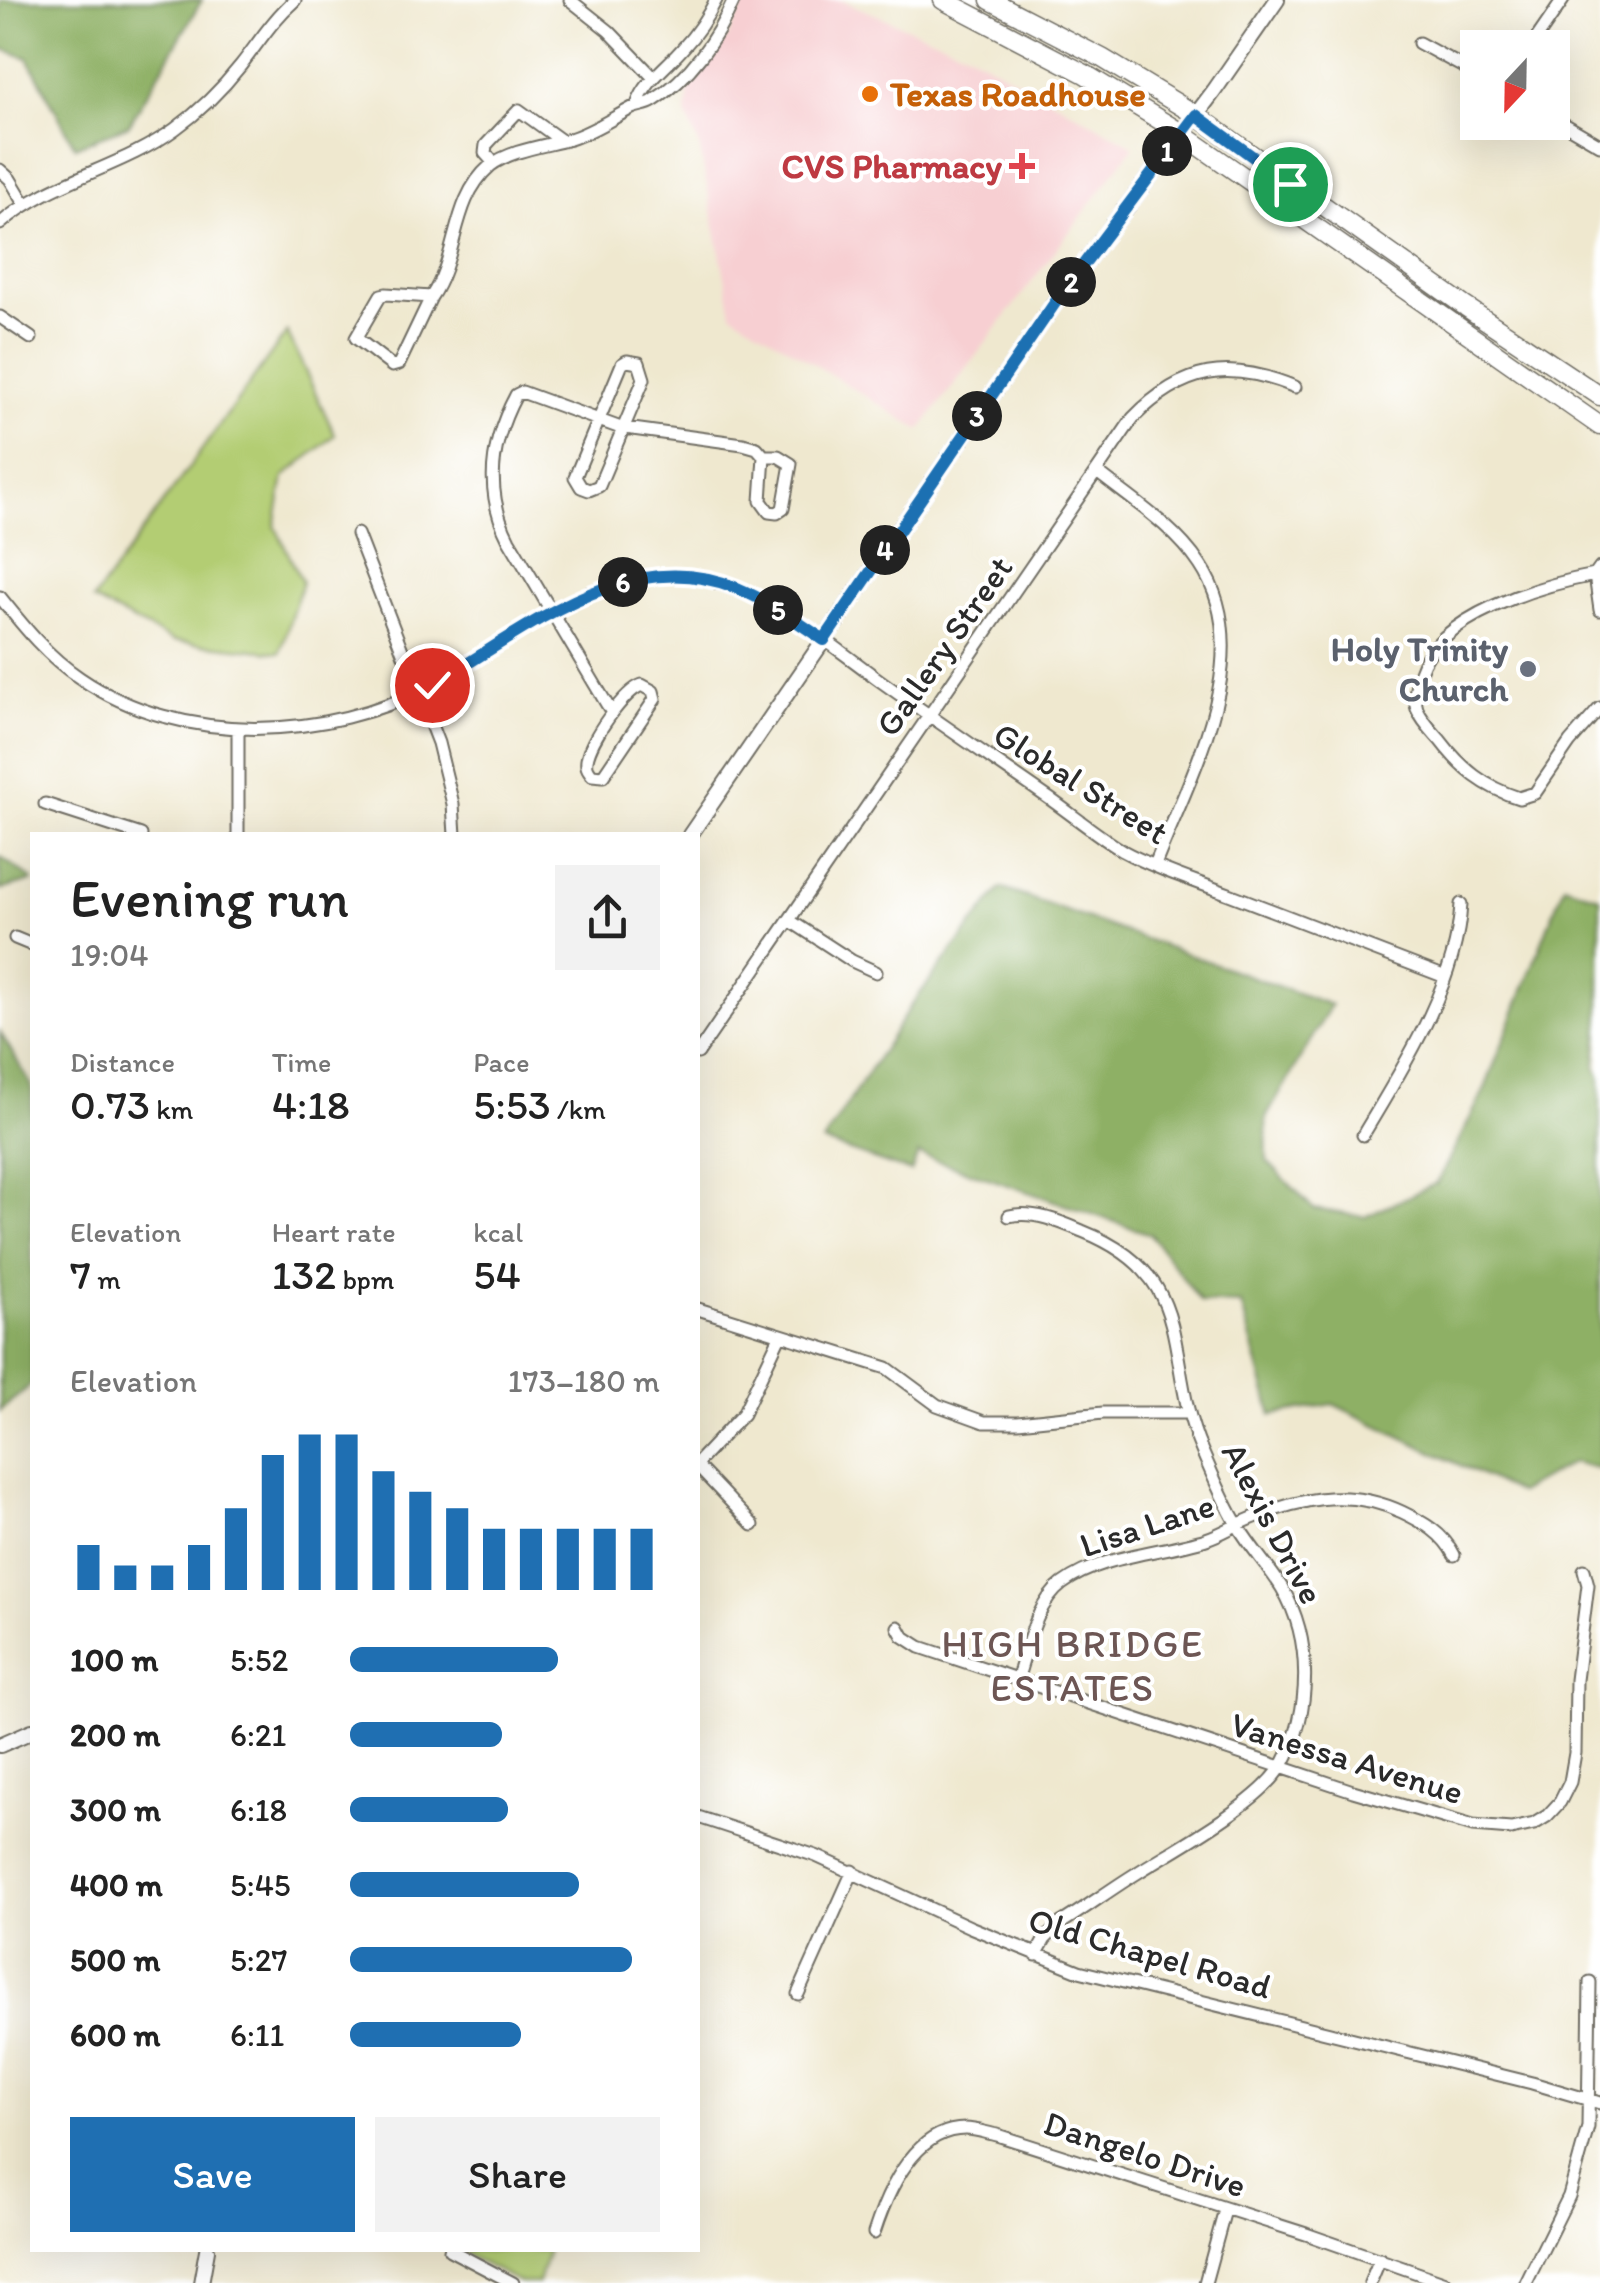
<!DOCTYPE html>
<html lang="en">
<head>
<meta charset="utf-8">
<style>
  body { margin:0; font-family:Itim,sans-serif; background:#f2f2f2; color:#222; height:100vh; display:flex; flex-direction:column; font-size:38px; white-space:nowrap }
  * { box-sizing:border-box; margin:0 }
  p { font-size:32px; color:#767676 }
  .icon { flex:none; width:55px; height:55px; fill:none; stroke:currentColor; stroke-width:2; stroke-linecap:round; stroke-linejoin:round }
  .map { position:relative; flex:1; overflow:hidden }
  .panel { position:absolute; left:30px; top:832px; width:670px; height:1420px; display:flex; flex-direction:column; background:#fff; border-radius:0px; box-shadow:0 10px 40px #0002 }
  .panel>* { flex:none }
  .needle { width:65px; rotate:202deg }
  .buttons { position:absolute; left:1460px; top:30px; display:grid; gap:20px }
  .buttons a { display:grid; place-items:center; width:110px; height:110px; border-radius:0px; background:#fff; box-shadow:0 10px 40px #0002; font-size:50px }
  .pin { position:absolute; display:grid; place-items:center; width:85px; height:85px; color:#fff; margin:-42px; border:5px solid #fff; border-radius:50%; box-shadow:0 2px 10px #0007 }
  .km { position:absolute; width:50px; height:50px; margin:-25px; border-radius:50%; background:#222; color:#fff; font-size:28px; line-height:50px; text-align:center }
  .round { display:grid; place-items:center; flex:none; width:105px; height:105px; border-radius:0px; background:#f2f2f2 }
  .overview { display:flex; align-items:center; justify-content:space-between; height:170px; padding:0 40px }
  h1 { font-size:55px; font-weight:600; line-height:75px }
  .metrics { display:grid; grid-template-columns:repeat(3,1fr); gap:15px; height:170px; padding:10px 40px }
  .metrics div { display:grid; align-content:center }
  .metrics b { font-size:42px; font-weight:600 }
  .metrics small { font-size:28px; font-weight:400 }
  .metrics p { font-size:28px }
  .chart { height:280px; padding:20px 40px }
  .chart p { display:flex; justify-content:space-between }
  .chart svg { width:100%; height:180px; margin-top:10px; stroke:#1f6fb2; stroke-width:6 }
  .primary-button { display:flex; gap:20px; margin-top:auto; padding:20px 40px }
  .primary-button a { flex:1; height:115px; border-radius:0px; background:#1f6fb2; color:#fff; font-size:40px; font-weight:600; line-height:115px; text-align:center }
  .primary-button a+a { background:#f2f2f2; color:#222 }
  ul { padding:0 40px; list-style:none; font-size:32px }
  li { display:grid; grid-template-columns:160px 120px 1fr; align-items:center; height:75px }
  li i { height:25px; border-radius:12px; background:#1f6fb2 }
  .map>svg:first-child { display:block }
</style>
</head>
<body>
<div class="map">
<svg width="1600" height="2283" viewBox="0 0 1600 2283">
  <rect width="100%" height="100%" fill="#fff"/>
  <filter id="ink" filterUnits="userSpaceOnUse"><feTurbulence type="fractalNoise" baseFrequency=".01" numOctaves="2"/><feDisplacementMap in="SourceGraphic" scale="20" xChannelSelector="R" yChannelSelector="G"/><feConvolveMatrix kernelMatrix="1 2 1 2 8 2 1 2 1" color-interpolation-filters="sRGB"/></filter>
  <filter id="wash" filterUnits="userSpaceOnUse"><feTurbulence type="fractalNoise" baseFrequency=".0048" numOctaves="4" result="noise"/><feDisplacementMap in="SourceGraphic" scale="40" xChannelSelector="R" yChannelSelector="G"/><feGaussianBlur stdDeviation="2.25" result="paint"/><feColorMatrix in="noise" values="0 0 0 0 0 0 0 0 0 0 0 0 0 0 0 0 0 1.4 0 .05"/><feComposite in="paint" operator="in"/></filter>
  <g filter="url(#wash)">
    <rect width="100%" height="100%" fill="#efe8cf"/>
    <path fill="#f7cfd2" d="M746,0H840L967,52L1134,146L920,430L732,313L699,145L686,114L690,78L728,37Z"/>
    <path fill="#b3cd73" stroke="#6f7c4f" stroke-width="2.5" d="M287,332L335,435L284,477L275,526L302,582L280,653L173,641L93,600Z
      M457,2250H548L538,2283H521Z"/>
    <path fill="#8eb065" stroke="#5c6e48" stroke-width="2.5" d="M0,0H202L129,125L75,147L28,58L0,48Z
      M0,857L32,879V881L0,890Z
      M1564,885L1600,897V1015L1596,1066L1600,1076V1469L1573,1462L1518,1493L1333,1404L1272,1415L1241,1304L1201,1302L1150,1234L918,1154L911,1172L823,1142L912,1004L1001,888L1331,1005L1266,1118L1267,1161L1314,1209L1365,1217L1437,1183L1484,1091Z
      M0,1032L32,1086V1384L0,1411Z"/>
  </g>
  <g filter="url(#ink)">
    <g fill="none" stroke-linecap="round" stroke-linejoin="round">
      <g stroke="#706d64" stroke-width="15">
        <path id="minor" d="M570,0L609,31L654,78
          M1419,43L1478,75
          M1530,48L1563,0
          M637,105C645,81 667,67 683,48C696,34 707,18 716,0
          M1552,117L1600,145
          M494,163L485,153L486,145L519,110L562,141
          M0,170L10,179L25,204
          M0,224C52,179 120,169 175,129C200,111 222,89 241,65C259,42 273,19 295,0
          M386,294L431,297L399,364L392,366L356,338L381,295Z
          M431,297C459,256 451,200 490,166C510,150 545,146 570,139C593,132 611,119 632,108C639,105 647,105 653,101C689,79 718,37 734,0
          M0,317L31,338
          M627,361L639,363L644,379L599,486L589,490L581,487L575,477L622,364Z
          M764,456H778L791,464L783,509L777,513L769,512L761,501Z
          M1097,472C1132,500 1175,527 1200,565C1260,654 1189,777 1155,865
          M357,534L438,743L453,804L455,835
          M1600,568L1595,575L1600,610
          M1595,575C1541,585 1439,615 1420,672C1416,684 1413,697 1417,709C1422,721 1432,731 1440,740C1462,769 1484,787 1519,798L1535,793L1570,742L1600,708
          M0,597C24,627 48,657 80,678C181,747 326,741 432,685C510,644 588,568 683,576C759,583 823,639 882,682C938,722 994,760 1050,799C1074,816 1098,836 1123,851C1156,869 1195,881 1229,894C1301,922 1372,949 1443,976
          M642,685L653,691L655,699L603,776L592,775C588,769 586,768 587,760C590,740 624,691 642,685Z
          M612,713L509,540C484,492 491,442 516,395L522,392L618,427L743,444L757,448L764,456
          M45,804L141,835
          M238,835V728
          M789,920L852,961L876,972
          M15,938L32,945
          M698,1053L1133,418C1183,367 1229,360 1295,387
          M1363,1135C1403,1068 1457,984 1461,904
          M1009,1216C1032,1210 1061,1222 1082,1231C1201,1278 1161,1357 1202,1451C1213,1476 1224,1503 1238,1526C1251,1548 1269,1567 1282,1588C1313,1640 1311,1711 1283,1764C1261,1803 1176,1848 1137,1873C1111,1889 1087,1907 1061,1923L1045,1939L1036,1955
          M698,1309L887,1368L937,1405L984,1422H1018L1103,1413H1187
          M698,1462L743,1414L780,1336
          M698,1467L753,1525
          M898,1627L903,1636L920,1647L1353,1791L1473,1826L1511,1829L1534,1824L1547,1816L1560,1802L1570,1782L1575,1753L1576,1680L1588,1585L1584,1570
          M1017,1680C1027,1650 1035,1604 1062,1584C1101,1555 1161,1553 1206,1539C1219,1535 1230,1528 1241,1523C1295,1499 1346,1486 1402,1512C1423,1522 1443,1533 1454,1555
          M698,1817L816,1856L970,1927L1079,1971L1532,2083L1600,2103
          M798,1994L853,1871
          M874,2233C887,2193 914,2129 965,2129C976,2129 986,2133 997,2135L1306,2234L1446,2283
          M450,2250L513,2283
          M1205,2283L1225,2210
          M1370,2283L1380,2259
          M1526,2283L1569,2196L1588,2127L1590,1982"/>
      </g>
      <g stroke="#706d64" stroke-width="18">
        <path id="tertiary" d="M690,835L1059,297L1214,91L1277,0
          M0,1745L32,1731
          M201,2283L207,2250"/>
      </g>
      <g stroke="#706d64" stroke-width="21">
        <path id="primary" d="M943,0L1085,74L1181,133L1600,426
          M990,0L1102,58L1196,115L1466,307L1600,396"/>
      </g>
      <use href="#minor" stroke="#fff" stroke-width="11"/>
      <use href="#tertiary" stroke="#fff" stroke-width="14"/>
      <use href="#primary" stroke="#fff" stroke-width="18"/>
    </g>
  </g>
  <g fill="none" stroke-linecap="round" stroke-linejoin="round" filter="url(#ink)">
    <g stroke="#fff" stroke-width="20">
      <path id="route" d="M432,685C523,633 625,542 737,588C768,601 796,621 824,640L1059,297L1196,115L1290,184"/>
    </g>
    <use href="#route" stroke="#1f6fb2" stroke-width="12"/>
  </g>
  <circle fill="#e8710a" stroke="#fff" stroke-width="4" cx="870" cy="94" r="10"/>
  <path fill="#e0444e" stroke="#fff" stroke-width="4" d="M1017 151h10v10h10v10h-10v10h-10v-10h-10v-10h10z"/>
  <circle fill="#6b7280" stroke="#fff" stroke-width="4" cx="1528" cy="669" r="10"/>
  <g text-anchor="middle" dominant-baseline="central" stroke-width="8" stroke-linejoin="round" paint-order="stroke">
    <g font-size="35" font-weight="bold" fill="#c56008" stroke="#fff" text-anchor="start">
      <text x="890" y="94">Texas Roadhouse</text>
    </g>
    <g font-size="35" font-weight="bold" fill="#be3a42" stroke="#fff" text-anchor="end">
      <text x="1002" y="166">CVS Pharmacy</text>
    </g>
    <g font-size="35" fill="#2b2b2b" stroke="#fff">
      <text transform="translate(944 646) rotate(-55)">Gallery Street</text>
      <text transform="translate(1081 783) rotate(32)">Global Street</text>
      <text transform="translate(1273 1523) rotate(62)">Alexis Drive</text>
      <text transform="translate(1147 1525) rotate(-18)">Lisa Lane</text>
      <text transform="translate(1347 1758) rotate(17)">Vanessa Avenue</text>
      <text transform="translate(1150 1953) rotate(16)">Old Chapel Road</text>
      <text transform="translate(1145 2154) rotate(18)">Dangelo Drive</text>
    </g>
    <g font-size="35" font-weight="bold" fill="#5b616d" stroke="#fff" text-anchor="end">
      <text x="1508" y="649">Holy Trinity<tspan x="1508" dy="40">Church</tspan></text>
    </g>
    <g font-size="38" letter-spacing="2.5" fill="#6d5654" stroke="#fff">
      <text x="1073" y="1644">HIGH BRIDGE<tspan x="1073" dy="44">ESTATES</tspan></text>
    </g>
  </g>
</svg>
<div class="buttons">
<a><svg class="needle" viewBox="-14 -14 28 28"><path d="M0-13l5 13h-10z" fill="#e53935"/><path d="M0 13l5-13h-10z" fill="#767676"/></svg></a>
</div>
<div class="pin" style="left:1290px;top:184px;background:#1e9e55"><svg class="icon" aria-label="arrive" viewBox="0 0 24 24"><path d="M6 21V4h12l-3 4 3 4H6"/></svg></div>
<div class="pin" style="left:432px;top:685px;background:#d93025"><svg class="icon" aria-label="check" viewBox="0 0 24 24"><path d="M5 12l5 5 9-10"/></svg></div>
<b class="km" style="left:1167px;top:151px">1</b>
<b class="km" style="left:1071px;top:282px">2</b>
<b class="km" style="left:977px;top:416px">3</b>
<b class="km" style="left:885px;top:550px">4</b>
<b class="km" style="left:778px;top:610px">5</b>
<b class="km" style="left:623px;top:582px">6</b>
<section class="panel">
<div class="overview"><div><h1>Evening run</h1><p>19:04</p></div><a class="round"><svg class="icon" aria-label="share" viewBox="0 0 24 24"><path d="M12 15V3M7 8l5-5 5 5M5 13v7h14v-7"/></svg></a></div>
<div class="metrics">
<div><p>Distance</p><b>0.73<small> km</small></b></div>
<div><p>Time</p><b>4:18</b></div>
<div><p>Pace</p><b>5:53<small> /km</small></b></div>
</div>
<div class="metrics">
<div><p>Elevation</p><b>7<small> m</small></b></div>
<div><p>Heart rate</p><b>132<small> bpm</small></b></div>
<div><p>kcal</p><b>54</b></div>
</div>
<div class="chart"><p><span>Elevation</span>173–180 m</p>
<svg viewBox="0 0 160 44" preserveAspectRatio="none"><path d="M5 44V33M15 44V38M25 44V38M35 44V33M45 44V24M55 44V11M65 44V6M75 44V6M85 44V15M95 44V20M105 44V24M115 44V29M125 44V29M135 44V29M145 44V29M155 44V29"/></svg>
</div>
<ul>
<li><b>100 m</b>5:52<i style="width:67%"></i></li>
<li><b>200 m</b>6:21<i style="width:49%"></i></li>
<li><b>300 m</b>6:18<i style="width:51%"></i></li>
<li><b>400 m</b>5:45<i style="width:74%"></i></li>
<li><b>500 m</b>5:27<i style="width:91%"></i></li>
<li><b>600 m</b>6:11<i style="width:55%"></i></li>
</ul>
<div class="primary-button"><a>Save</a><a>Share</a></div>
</section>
</div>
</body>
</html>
